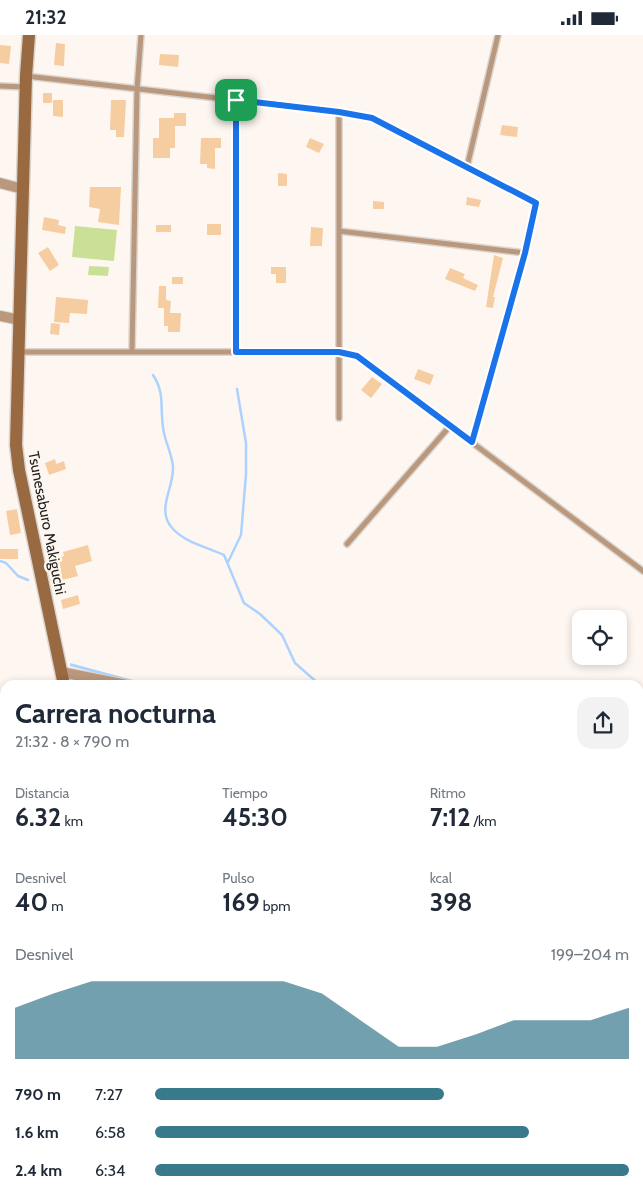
<!DOCTYPE html>
<html lang="es">
<head>
<meta charset="utf-8">
<style>
  body { margin:0; font-family:Cabin,sans-serif; background:#f2f2f3; color:#1f2937; height:100vh; display:flex; flex-direction:column; font-size:19px; white-space:nowrap }
  * { box-sizing:border-box; margin:0 }
  p { font-size:16px; color:#747a83 }
  .icon { flex:none; width:28px; height:28px; fill:none; stroke:currentColor; stroke-width:2; stroke-linecap:round; stroke-linejoin:round }
  .map { position:relative; flex:1; overflow:hidden }
  .sheet { position:absolute; left:0px; top:645px; width:644px; height:519px; display:flex; flex-direction:column; background:#fff; border-radius:15px 15px 0 0; box-shadow:0 2px 8px #0003 }
  .sheet>* { flex:none }
  .fabs { position:absolute; left:572px; top:575px; display:grid; gap:10px }
  .fabs a { display:grid; place-items:center; width:55px; height:55px; border-radius:10px; background:#fff; box-shadow:0 2px 8px #0003; font-size:25px }
  .pin { position:absolute; display:grid; place-items:center; width:42px; height:42px; color:#fff; margin:-21px; border-radius:10px; box-shadow:0 2px 8px #0006 }
  .round { display:grid; place-items:center; flex:none; width:52px; height:52px; border-radius:15px; background:#f2f2f3 }
  .head { display:flex; align-items:center; justify-content:space-between; height:85px; padding:0 15px }
  h1 { font-size:28px; font-weight:700; line-height:38px }
  .metrics { display:grid; grid-template-columns:repeat(3,1fr); gap:8px; height:85px; padding:5px 15px }
  .metrics div { display:grid; align-content:center }
  .metrics b { font-size:25px; font-weight:700 }
  .metrics small { font-size:14px; font-weight:400 }
  .metrics p { font-size:14px }
  .chart { height:140px; padding:10px 15px }
  .chart p { display:flex; justify-content:space-between }
  .chart svg { width:100%; height:90px; margin-top:5px; fill:#38798c; opacity:.7 }
  ul { padding:0 15px; list-style:none; font-size:16px }
  li { display:grid; grid-template-columns:80px 60px 1fr; align-items:center; height:38px }
  li i { height:12px; border-radius:6px; background:#38798c }
  .status { display:flex; justify-content:space-between; align-items:center; height:35px; padding:0 25px; background:#fff; direction:ltr }
  .status svg { height:14px; fill:currentColor }
  .map>svg:first-child { display:block }
</style>
</head>
<body>
<div class="status"><b>21:32</b><svg viewBox="0 0 49 12"><path d="M0 12V9h3v3zM5 12V6h3v6zM10 12V3h3v9zM15 12V0h3v12zM26 1h20v11H26zM47 4h2v5h-2z"/></svg></div>
<div class="map">
<svg width="643" height="1163" viewBox="0 0 643 1163">
  <rect width="100%" height="100%" fill="#fef7f1"/>
  <path fill="#cbe097" d="M75,191L117,195L114,226L72,222Z
    M89,231L109,232L108,241L88,240Z"/>
  <path fill="#add2fe" d="M70,628L152,650H139L70,631Z"/>
  <g fill="none" stroke-linecap="round" stroke-linejoin="round">
    <path stroke="#add2fe" stroke-width="2.5" d="M153,340C165,358 160,372 163,392C164,405 172,418 173,432C174,454 155,475 173,494C186,508 207,512 224,520L244,568L260,579L282,600L295,628L320,650
      M0,526L6,528L18,541L28,545
      M228,527L241,500L246,439V408L237,354"/>
  </g>
  <path fill="#f6cda1" d="M56,8L65,9L64,31L54,30Z
    M0,10L11,11L9,29L0,28Z
    M160,19L179,20L178,32L159,30Z
    M43,58H52V68H43Z
    M53,65H63V82L53,81Z
    M111,65H126L124,102H116V95H110Z
    M174,78H186V91H175V113H170V123H153V103H159V83H174Z
    M502,90L518,92L517,102L500,100Z
    M201,103H221V113H215V134L207,133V129H200Z
    M310,103L324,109L319,118L306,112Z
    M278,138L287,139V151H278Z
    M90,152H121L119,190L98,187L100,174L89,172Z
    M467,162L481,165L479,172L466,170Z
    M373,166L384,167V174H373Z
    M44,182L59,185L58,190L66,192L65,199L42,195Z
    M207,189H221V200H207Z
    M156,190H171V197H156Z
    M311,192L323,193L322,211H310Z
    M48,212L59,230L50,236L38,218Z
    M494,220L503,223L493,262H495L493,273L486,272Z
    M271,232H286V248H276V239H271Z
    M450,233L465,239L463,243L478,250L475,256L445,244Z
    M172,242H183V249H172Z
    M159,251H166V265L171,266L170,278H181L180,297H168V291H164V273H158Z
    M56,262L88,265L87,279L70,278L69,288L54,287Z
    M51,288L60,289L59,300L50,299Z
    M418,334L434,340L430,350L414,344Z
    M372,342L382,349L371,363L361,355Z
    M55,424L56,429L64,426L66,434L49,440L45,428Z
    M17,474L21,498L10,500L6,476Z
    M88,510L92,526L75,531L78,541L51,548L46,526L64,521L63,517Z
    M0,514H18V524H0Z
    M78,560L80,569L63,574L61,565Z"/>
  <g fill="none" stroke-linecap="round" stroke-linejoin="round">
    <g stroke="#dbd5cf" stroke-width="8">
      <path id="lane" d="M26,41L339,77L372,83L536,168L525,218L472,407
        M0,51L24,52
        M236,65V317
        M467,132L498,0
        M339,196L525,218
        M19,317H339L357,321L643,536
        M132,317L137,54L141,0
        M339,383V77
        M347,509L450,391
        M575,1159L580,1163"/>
    </g>
    <g stroke="#dbd5cf" stroke-width="12">
      <path id="street" d="M0,148L23,154
        M0,281L20,285
        M61,637L127,650
        M0,802L5,803
        M0,953L5,954
        M639,1108L643,1114
        M0,1110H5
        M639,1138L643,1136
        M595,1163L602,1159"/>
    </g>
    <g stroke="#dbd5cf" stroke-width="15">
      <path id="secondary" d="M29,0L26,41L16,410L19,435L64,650
        M1,1163L5,1142"/>
    </g>
    <use href="#lane" stroke="#ba987d" stroke-width="5"/>
    <use href="#street" stroke="#ba987d" stroke-width="10"/>
    <use href="#secondary" stroke="#996941" stroke-width="12"/>
  </g>
  <g fill="none" stroke-linecap="round" stroke-linejoin="round">
    <g stroke="#fff" stroke-width="10">
      <path id="route" d="M236,65L339,77L372,83L536,168L525,218L472,407L357,321L339,317H236Z"/>
    </g>
    <use href="#route" stroke="#1a73e8" stroke-width="6"/>
  </g>
  <g text-anchor="middle" dominant-baseline="central" stroke-width="5" stroke-linejoin="round" paint-order="stroke">
    <g font-size="15" fill="#22201e" stroke="#fef7f1">
      <text transform="translate(47 488) rotate(79)">Tsunesaburo Makiguchi</text>
    </g>
  </g>
</svg>
<div class="fabs">
<a><svg class="icon" aria-label="locate" viewBox="0 0 24 24"><circle cx="12" cy="12" r="6"/><path d="M12 2v4M12 18v4M2 12h4M18 12h4"/></svg></a>
</div>
<div class="pin" style="left:236px;top:65px;background:#1e9e55"><svg class="icon" aria-label="arrive" viewBox="0 0 24 24"><path d="M6 21V4h12l-3 4 3 4H6"/></svg></div>
<section class="sheet">
<div class="head"><div><h1>Carrera nocturna</h1><p>21:32 · 8 × 790 m</p></div><a class="round"><svg class="icon" aria-label="share" viewBox="0 0 24 24"><path d="M12 15V3M7 8l5-5 5 5M5 13v7h14v-7"/></svg></a></div>
<div class="metrics">
<div><p>Distancia</p><b>6.32<small> km</small></b></div>
<div><p>Tiempo</p><b>45:30</b></div>
<div><p>Ritmo</p><b>7:12<small> /km</small></b></div>
</div>
<div class="metrics">
<div><p>Desnivel</p><b>40<small> m</small></b></div>
<div><p>Pulso</p><b>169<small> bpm</small></b></div>
<div><p>kcal</p><b>398</b></div>
</div>
<div class="chart"><p><span>Desnivel</span>199–204 m</p>
<svg viewBox="0 0 160 44" preserveAspectRatio="none"><path d="M0 44V19L10 12L20 6L30 6L40 6L50 6L60 6L70 6L80 12L90 25L100 38L110 38L120 32L130 25L140 25L150 25L160 19V44z"/></svg>
</div>
<ul>
<li><b>790 m</b>7:27<i style="width:61%"></i></li>
<li><b>1.6 km</b>6:58<i style="width:79%"></i></li>
<li><b>2.4 km</b>6:34<i style="width:100%"></i></li>
</ul>
</section>
</div>
</body>
</html>
